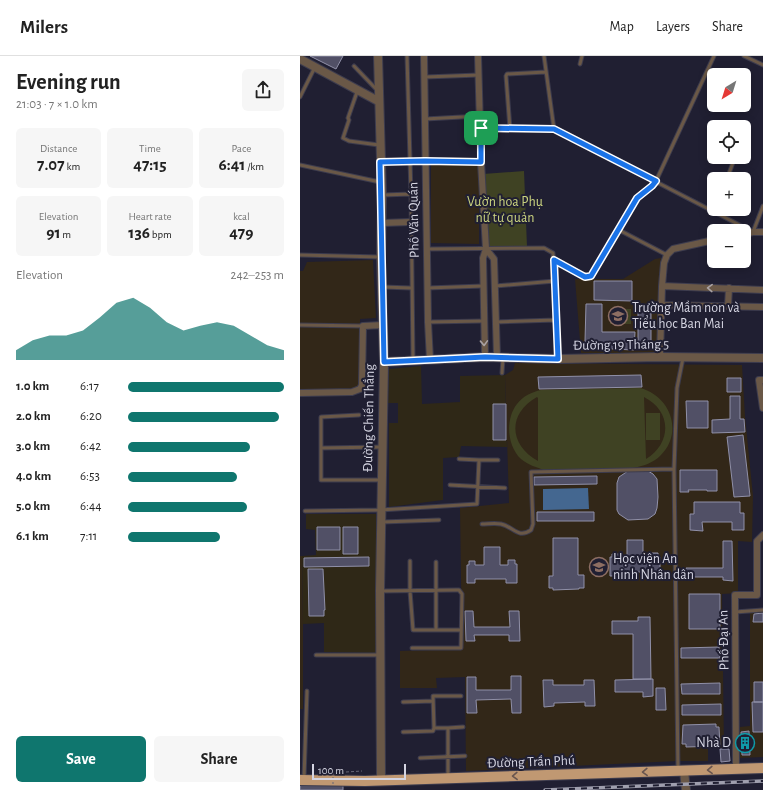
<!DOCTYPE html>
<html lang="en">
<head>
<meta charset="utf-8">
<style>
  body { margin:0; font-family:"Alegreya Sans",sans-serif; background:#f6f6f6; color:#222; height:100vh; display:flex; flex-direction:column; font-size:15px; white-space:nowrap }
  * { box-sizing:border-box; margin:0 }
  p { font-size:13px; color:#767676 }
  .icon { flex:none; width:22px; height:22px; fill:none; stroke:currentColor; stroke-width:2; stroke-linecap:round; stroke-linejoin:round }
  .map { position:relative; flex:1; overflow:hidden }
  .drawer { display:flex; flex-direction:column; background:#fff; width:300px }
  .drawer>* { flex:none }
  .needle { width:26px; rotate:218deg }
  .buttons { position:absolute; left:407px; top:12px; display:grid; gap:8px }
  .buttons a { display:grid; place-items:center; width:44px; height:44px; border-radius:6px; background:#fff; box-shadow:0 2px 10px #0003; font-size:20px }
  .scale { position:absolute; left:12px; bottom:10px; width:94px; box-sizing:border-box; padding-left:4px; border:2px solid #d4d4e1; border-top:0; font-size:11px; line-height:14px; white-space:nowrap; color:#d4d4e1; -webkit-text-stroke:3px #201f32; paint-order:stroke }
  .pin { position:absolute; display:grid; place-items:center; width:34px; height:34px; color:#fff; margin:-17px; border-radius:8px; box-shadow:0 2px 6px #0006 }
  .round { display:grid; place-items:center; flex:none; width:42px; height:42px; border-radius:6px; background:#f6f6f6 }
  .headline { display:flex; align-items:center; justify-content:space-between; height:68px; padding:0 16px }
  h1 { font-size:22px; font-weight:700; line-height:30px }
  .metrics { display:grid; grid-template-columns:repeat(3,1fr); gap:6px; height:68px; padding:4px 16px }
  .metrics div { display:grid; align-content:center; border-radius:6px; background:#f6f6f6; text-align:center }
  .metrics b { font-size:17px; font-weight:700 }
  .metrics small { font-size:11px; font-weight:400 }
  .metrics p { font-size:11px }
  .chart { height:112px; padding:8px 16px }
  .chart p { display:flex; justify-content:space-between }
  .chart svg { width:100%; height:72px; margin-top:4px; fill:#0f766e; opacity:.7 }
  .cta { display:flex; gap:8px; margin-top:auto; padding:8px 16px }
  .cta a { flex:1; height:46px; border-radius:6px; background:#0f766e; color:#fff; font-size:16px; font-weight:700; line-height:46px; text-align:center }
  .cta a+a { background:#f6f6f6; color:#222 }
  ul { padding:0 16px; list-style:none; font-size:13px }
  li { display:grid; grid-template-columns:64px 48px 1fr; align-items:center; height:30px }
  li i { height:10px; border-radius:5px; background:#0f766e }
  header { display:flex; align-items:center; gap:24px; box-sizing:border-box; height:56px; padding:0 20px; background:#fff; border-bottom:1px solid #e0e0e0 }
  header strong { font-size:19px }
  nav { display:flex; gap:22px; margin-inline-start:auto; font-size:14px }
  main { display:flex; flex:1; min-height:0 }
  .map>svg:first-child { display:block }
</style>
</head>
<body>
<header>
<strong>Milers</strong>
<nav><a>Map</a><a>Layers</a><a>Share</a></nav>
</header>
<main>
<section class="drawer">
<div class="headline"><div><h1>Evening run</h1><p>21:03 · 7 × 1.0 km</p></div><a class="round"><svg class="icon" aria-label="share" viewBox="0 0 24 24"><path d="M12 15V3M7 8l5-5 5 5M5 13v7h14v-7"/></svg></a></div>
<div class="metrics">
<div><p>Distance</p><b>7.07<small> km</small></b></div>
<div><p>Time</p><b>47:15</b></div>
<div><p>Pace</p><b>6:41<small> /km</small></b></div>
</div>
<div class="metrics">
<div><p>Elevation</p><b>91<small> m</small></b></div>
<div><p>Heart rate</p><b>136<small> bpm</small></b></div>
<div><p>kcal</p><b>479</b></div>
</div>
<div class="chart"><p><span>Elevation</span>242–253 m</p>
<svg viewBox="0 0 160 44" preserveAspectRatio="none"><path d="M0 44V38L10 32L20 29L30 29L40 26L50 18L60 9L70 6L80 12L90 21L100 26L110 23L120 21L130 23L140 29L150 35L160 38V44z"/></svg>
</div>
<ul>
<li><b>1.0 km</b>6:17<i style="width:100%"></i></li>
<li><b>2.0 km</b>6:20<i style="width:97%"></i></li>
<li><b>3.0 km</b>6:42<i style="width:78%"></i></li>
<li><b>4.0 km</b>6:53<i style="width:70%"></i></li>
<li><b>5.0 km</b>6:44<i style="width:76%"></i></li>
<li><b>6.1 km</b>7:11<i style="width:59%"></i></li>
</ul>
<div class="cta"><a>Save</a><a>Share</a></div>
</section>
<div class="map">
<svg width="463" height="734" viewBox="0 0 463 734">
  <rect width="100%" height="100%" fill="#201f32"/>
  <path fill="#2f2817" d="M121,310L122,348L160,346V320L205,319L207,391L161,390L159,401L143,402V444L89,451V367H98V347H88L89,313Z
    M6,458H76L77,597L24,596V567L3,568L2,500L16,499L15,474L6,473Z"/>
  <path fill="#322718" d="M131,107L179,108V188L131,187Z
    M361,202L358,297H281L275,223H323L355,203Z
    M73,204L76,262L60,263L61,329L58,333L0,334V215H3L7,206Z
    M215,307L442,309L445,361L453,440L452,486L438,485V537L422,538L424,692H408V705H378L166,715L165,621L136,622L137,632H100V595L162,593L160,452L209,447L205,319L213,314Z
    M0,500H2L3,568V653H0Z
    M463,556V701L440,702V671L450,670V557Z"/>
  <path fill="#3f4223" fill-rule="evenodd" d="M224,115L227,191L187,192L183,118Z
    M310,253H331V268H310Z
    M340,332C371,340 384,377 360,400C353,407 343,410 333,412L244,414C236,411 228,409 221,403C207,390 205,363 217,348C223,340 232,336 241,334ZM237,341L238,342V405C209,389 207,358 237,341ZM344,341C372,355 372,387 346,403Z
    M346,357H360V384H346Z"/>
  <path fill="#446790" d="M288,432L289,453L243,454V433Z"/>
  <path fill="#515066" stroke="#9090a8" d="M10,0H43L36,13Z
    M294,225H332V245L294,244Z
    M286,248H302V276H335L334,294L292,292L286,288L285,285Z
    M338,253H351V291H338Z
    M341,319L342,331L239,333L238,321Z
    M427,322H441V336H427Z
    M430,340H440V363H444L445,376L412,377V364L430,363Z
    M386,345H408V372H387Z
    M193,348H206V384H193Z
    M443,379L450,440L434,441L427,381Z
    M380,414H417V435H407V434H388L389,436H380Z
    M328,415H348L353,418L357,423L358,441L357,452L355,458L348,463L328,464L319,458L317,454V427L319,421Z
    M297,420V428L234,429V421Z
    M394,446H440V457H444V474H432V466H402L403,475L390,474V458H394Z
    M237,456H294V465H237Z
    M17,471H40V494H17Z
    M43,471H58V498H43Z
    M253,482H278V519H284V532H279V533L253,534V532H249V520H253Z
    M327,484H343V502H352V497H358V501H360V520H350V516H319V520H310V501H312V498H319V501L327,502Z
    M423,485H432L433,525L423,524V521H386V512H423Z
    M184,491H200V509H208V504H215V508H217V527H206V523H175V527H167V509H169V505H175V509H184Z
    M69,501V510L4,511V502Z
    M8,513H23L25,554H24V560H9Z
    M389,538H420V573H389Z
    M165,555H173L174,571H210L209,555H219L220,585H209V579H174L175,585H166Z
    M463,557V566H453L454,558Z
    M338,561H350L351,623H333V578H312V565H338Z
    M419,591L420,602H381V592Z
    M211,620H221V657H212L211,643L176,644L177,657H167V621H176V634H211Z
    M353,623V640L343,641V636H315V624Z
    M243,624H253V629H284V624H294L295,650H285V646L254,647V650L244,651Z
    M454,626H463V646H454Z
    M420,627V638H382L381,628Z
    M356,632H365L366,654H356Z
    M452,646H463V676H453Z
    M421,648V659H382V649Z
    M416,668V671H419L420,690L386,691V688H382L383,669Z
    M449,675L450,699H442L441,676Z
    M420,693H429L430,705L421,706Z
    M0,728H43V734H0Z"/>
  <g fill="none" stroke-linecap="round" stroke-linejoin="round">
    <g stroke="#3d3c4e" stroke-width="5">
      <path id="service" d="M107,0L111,138L113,303
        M244,0L254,73
        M444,0L463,9
        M280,8L282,0
        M54,10L77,34
        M125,21L179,19
        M57,36L48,62L49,64L43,82L49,85L79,89
        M0,41L15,11
        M125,63L180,60
        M181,72L254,73L453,176L463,150
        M210,73L206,20L207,18L246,16
        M81,106L125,105L181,106
        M0,109L80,126
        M427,123L435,101
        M83,139L111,138
        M319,174L337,142L353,130L356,125L414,0
        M127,193L244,192L253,197L258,303
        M0,199L80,201
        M254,204L285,221L291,220L319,174L367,199
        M195,230L255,225
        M83,231L111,232
        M127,232L183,230
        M128,266L183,265
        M196,266L256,264
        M0,269L63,270
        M202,317L203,302
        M59,359L21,361V392L82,391
        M21,392V424H81
        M159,403L179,404
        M150,429L205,432
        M5,455L80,454L177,448L179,404H198
        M82,466L139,464
        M182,468C188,468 195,467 201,468C214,471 218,483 231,474L233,468L231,416L374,413
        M110,505V535L113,574H161
        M136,506V574
        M81,535L156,534H159L162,538L161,592H112
        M435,556L463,554
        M16,599H80
        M103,646L133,645
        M148,672L163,671
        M103,676L133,675L134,672
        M120,702L165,700
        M378,713L374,413L377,332L383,302
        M148,721V672H134L133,640H161
        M4,722L7,635"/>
    </g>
    <g stroke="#3d3c4e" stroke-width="8">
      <path id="minor" d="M124,0L128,266L130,304
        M178,0L181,106L186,193L183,202L185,301
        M82,167L111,166
        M444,178L453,176H463
        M186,193L194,203L197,301
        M362,230L463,234
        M362,249L463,251
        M428,250L429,232
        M360,301L362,230L364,207L367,199L373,193L414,184
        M463,324H459L463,352
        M0,337L52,336L60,333L62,329L63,270L83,269
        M436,713L435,539H457V485L463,479"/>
    </g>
    <g stroke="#3d3c4e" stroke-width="10">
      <path id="tertiary" d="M78,0L82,139L81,201L84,306L80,535L81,724
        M0,3L78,45
        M84,306L185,301L258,303L360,301L463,302
        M384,715L386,734"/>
    </g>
    <g stroke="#3d3c4e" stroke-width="12">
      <path id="trunk" d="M0,724L65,725L463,712"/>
    </g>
    <path stroke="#676677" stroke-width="1" stroke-dasharray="3 2" stroke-linecap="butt" d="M46,716L62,715"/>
    <use href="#service" stroke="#6a5847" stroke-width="3"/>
    <use href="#minor" stroke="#6a5847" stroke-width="6"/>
    <use href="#tertiary" stroke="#6a5847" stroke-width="8"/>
    <use href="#trunk" stroke="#c09872" stroke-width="10"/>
    <g stroke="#9f9fae" stroke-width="3.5">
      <path id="rail" d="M245,734L463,725"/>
    </g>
    <use href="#rail" stroke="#201f32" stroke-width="2" stroke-dasharray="6" stroke-linecap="butt"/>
    <path stroke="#676677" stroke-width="1" stroke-dasharray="3 2" stroke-linecap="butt" d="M33,716V728"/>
  </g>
  <defs><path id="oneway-chevron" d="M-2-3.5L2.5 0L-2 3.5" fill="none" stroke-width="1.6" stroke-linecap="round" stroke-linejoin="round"/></defs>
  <g stroke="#aaa2a3">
    <use href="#oneway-chevron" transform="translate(410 232) rotate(-178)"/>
    <use href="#oneway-chevron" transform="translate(184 287) rotate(88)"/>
  </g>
  <g stroke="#68554f">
    <use href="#oneway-chevron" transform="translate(410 714) rotate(178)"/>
    <use href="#oneway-chevron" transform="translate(345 716) rotate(178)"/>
    <use href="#oneway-chevron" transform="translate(215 720) rotate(178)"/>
  </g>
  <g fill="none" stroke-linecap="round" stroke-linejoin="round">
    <g stroke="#fff" stroke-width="8">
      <path id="route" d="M181,72L254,73L356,125L352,130L337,142L291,220L285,221L254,204L258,303L185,301L84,306L80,106L125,105L181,106Z"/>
    </g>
    <use href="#route" stroke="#1a73e8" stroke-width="5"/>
  </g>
  <defs>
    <g id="school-ring" transform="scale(1)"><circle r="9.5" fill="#201f32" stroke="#8d6e63" stroke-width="1.5"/><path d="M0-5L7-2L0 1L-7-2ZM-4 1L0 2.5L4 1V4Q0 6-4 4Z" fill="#8d6e63"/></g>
    <g id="university-ring" transform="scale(1)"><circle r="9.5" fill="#201f32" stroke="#8d6e63" stroke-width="1.5"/><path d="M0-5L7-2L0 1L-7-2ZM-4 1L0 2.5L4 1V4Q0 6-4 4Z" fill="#8d6e63"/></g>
    <g id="building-ring" transform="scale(1)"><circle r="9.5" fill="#201f32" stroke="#0f9aa8" stroke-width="1.5"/><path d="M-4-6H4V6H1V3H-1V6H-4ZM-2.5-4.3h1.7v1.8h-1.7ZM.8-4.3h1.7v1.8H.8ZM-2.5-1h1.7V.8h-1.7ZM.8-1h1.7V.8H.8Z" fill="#0f9aa8"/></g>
  </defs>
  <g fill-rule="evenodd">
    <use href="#school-ring" x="318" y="260"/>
    <use href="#university-ring" x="299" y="511"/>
    <use href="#building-ring" x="445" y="687"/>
  </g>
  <g text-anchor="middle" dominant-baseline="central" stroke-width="4" stroke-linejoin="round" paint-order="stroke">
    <g font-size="14" fill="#cad37f" stroke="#201f32">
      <text x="205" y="146">Vườn hoa Phụ<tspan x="205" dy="16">nữ tự quản</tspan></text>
    </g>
    <g font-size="14" fill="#d4d4e1" stroke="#201f32">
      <text transform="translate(114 164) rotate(-91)">Phố Văn Quán</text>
      <text transform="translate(321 289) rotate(-1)">Đường 19 Tháng 5</text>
      <text transform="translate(69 362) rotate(-89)">Đường Chiến Thắng</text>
      <text transform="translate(424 584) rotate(-91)">Phố Đại An</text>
      <text transform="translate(231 706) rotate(-2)">Đường Trần Phú</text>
    </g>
    <g font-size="14" fill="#d4d4e1" stroke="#201f32" text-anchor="start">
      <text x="332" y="252">Trường Mầm non và<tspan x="332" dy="16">Tiểu học Ban Mai</tspan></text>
      <text x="313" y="503">Học viện An<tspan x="313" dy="16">ninh Nhân dân</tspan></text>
      <text x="431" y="687" text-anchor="end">Nhà D</text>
    </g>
  </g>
</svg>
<div class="buttons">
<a><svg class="needle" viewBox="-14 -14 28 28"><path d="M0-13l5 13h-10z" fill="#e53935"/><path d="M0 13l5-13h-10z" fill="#767676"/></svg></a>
<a><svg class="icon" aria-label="locate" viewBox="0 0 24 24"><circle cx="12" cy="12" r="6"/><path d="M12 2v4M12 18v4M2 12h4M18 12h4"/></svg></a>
<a>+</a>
<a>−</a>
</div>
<div class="scale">100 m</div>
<div class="pin" style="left:181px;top:72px;background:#1e9e55"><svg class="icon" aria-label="arrive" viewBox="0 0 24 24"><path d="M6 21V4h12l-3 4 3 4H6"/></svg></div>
</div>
</main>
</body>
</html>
